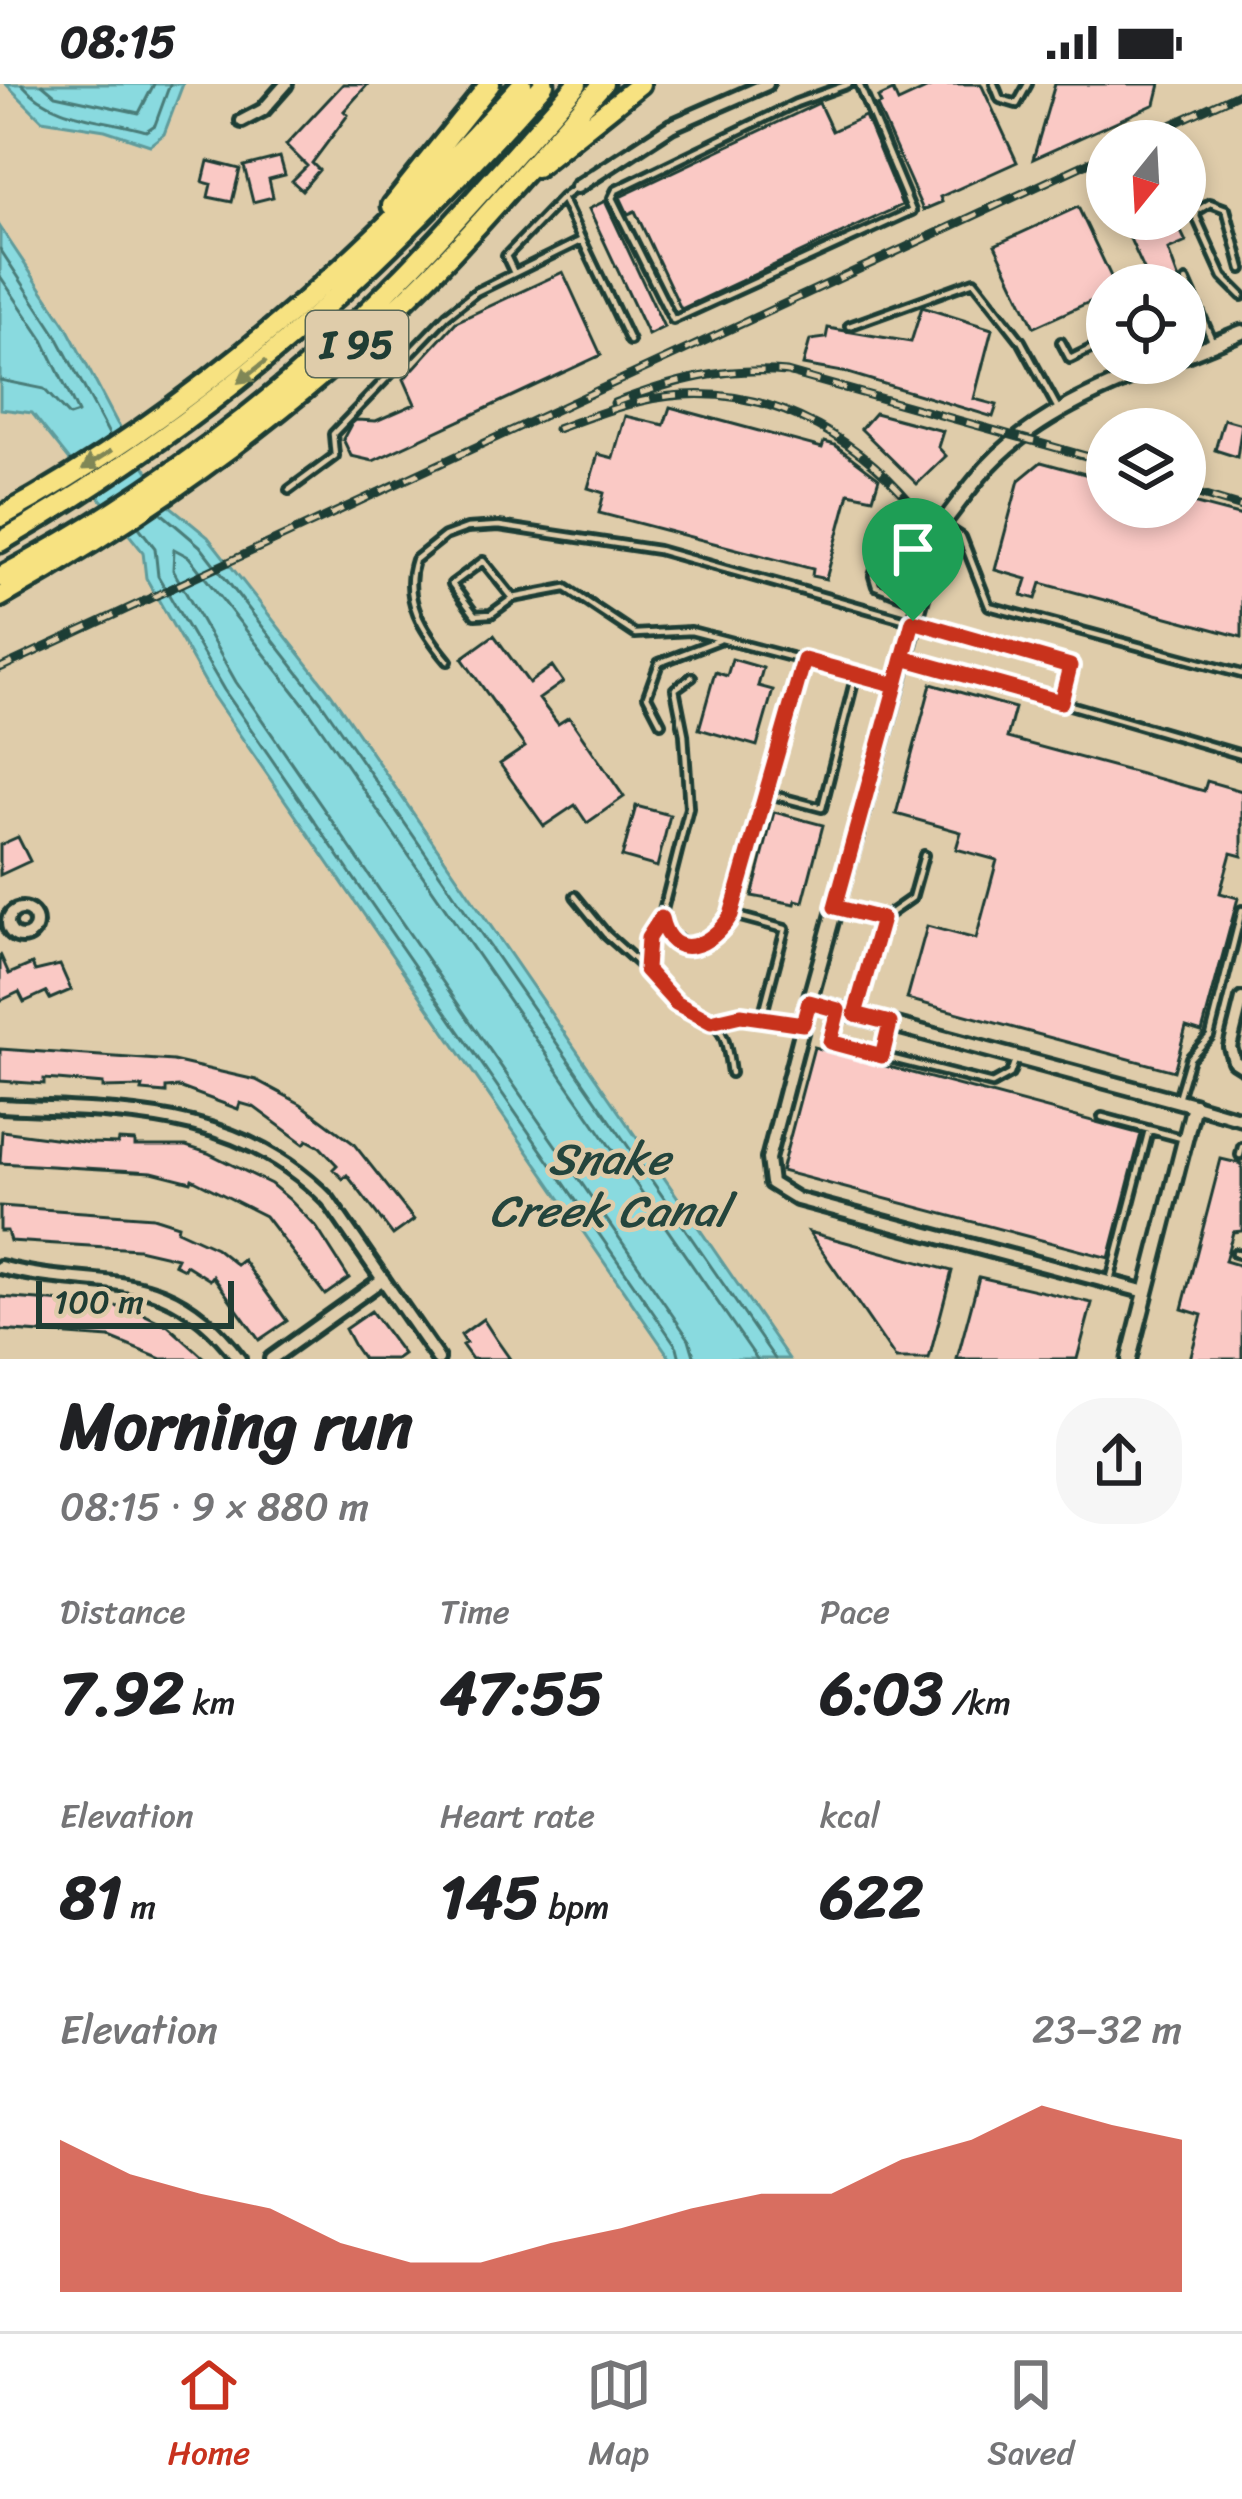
<!DOCTYPE html>
<html lang="en">
<head>
<meta charset="utf-8">
<style>
  body { margin:0; font-family:Sriracha,sans-serif; background:#f6f6f6; color:#202124; height:100vh; display:flex; flex-direction:column; font-size:45px; white-space:nowrap }
  * { box-sizing:border-box; margin:0 }
  p { font-size:39px; color:#757577 }
  .icon { flex:none; width:66px; height:66px; fill:none; stroke:currentColor; stroke-width:2; stroke-linecap:round; stroke-linejoin:round }
  .map { position:relative; height:1275px; overflow:hidden }
  .sheet { display:flex; flex-direction:column; background:#fff; flex:1 }
  .sheet>* { flex:none }
  .needle { width:78px; rotate:198deg }
  .tools { position:absolute; left:1086px; top:36px; display:grid; gap:24px }
  .tools a { display:grid; place-items:center; width:120px; height:120px; border-radius:50%; background:#fff; box-shadow:0 6px 18px #0003; font-size:60px }
  .scale { position:absolute; left:36px; bottom:30px; width:198px; box-sizing:border-box; padding-left:12px; border:6px solid #1f3d34; border-top:0; font-size:33px; line-height:42px; white-space:nowrap; color:#1f3d34; -webkit-text-stroke:9px #dfccaa; paint-order:stroke }
  .pin { position:absolute; display:grid; place-items:center; width:102px; height:102px; color:#fff; margin:-123px -51px; border-radius:50% 50% 50% 0; rotate:-45deg; box-shadow:0 0 12px #0007 }
  .pin .icon { rotate:45deg }
  .round { display:grid; place-items:center; flex:none; width:126px; height:126px; border-radius:48px; background:#f6f6f6 }
  .headline { display:flex; align-items:center; justify-content:space-between; height:204px; padding:0 60px }
  h1 { font-size:66px; font-weight:800; line-height:90px }
  .figures { display:grid; grid-template-columns:repeat(3,1fr); gap:18px; height:204px; padding:12px 60px }
  .figures div { display:grid; align-content:center }
  .figures b { font-size:60px; font-weight:800 }
  .figures small { font-size:33px; font-weight:400 }
  .figures p { font-size:33px }
  .chart { height:336px; padding:24px 60px }
  .chart p { display:flex; justify-content:space-between }
  .chart svg { width:100%; height:216px; margin-top:12px; fill:#c8321e; opacity:.7 }
  .status { display:flex; justify-content:space-between; align-items:center; height:84px; padding:0 60px; background:#fff; direction:ltr }
  .status svg { height:33px; fill:currentColor }
  .tab-bar { display:flex; justify-content:space-around; align-items:center; height:168px; border-top:3px solid #e0e0e0; background:#fff; font-size:33px; color:#757577 }
  .tab-bar a { display:grid; justify-items:center; gap:6px }
  .tab-bar .current { color:#c8321e }
  .map>svg:first-child { display:block }
</style>
</head>
<body>
<div class="status"><b>08:15</b><svg viewBox="0 0 49 12"><path d="M0 12V9h3v3zM5 12V6h3v6zM10 12V3h3v9zM15 12V0h3v12zM26 1h20v11H26zM47 4h2v5h-2z"/></svg></div>
<div class="map">
<svg width="1242" height="1275" viewBox="0 0 1242 1275">
  <rect width="100%" height="100%" fill="#dfccaa"/>
  <filter id="ink" filterUnits="userSpaceOnUse"><feTurbulence type="fractalNoise" baseFrequency=".00833" numOctaves="2"/><feDisplacementMap in="SourceGraphic" scale="24" xChannelSelector="R" yChannelSelector="G"/><feConvolveMatrix kernelMatrix="1 2 1 2 8 2 1 2 1" color-interpolation-filters="sRGB"/></filter>
  <g filter="url(#ink)">
    <path fill="#89dadf" stroke="#5f9b9b" stroke-width="3" d="M6,0H183L164,50L150,61L105,46L42,36Z
      M0,143L66,242L117,339L170,422L208,453L331,610L789,1275H671L213,612L146,494L143,468L32,329L0,325Z"/>
    <g fill="none" stroke-linecap="round" stroke-linejoin="round">
      <path stroke="#497c78" stroke-width="3" d="M22,0C52,35 103,34 146,47L155,41L170,0
        M42,0L55,11L139,29L154,0
        M0,165L55,249L110,352
        M0,192L43,256L78,329L69,332L44,305L0,296
        M160,428L200,462L321,618L775,1275
        M138,442L155,464L158,492L224,606L677,1263L680,1275
        M695,1275L689,1255L236,598L173,486L174,465L189,473L309,627L757,1275"/>
    </g>
    <path fill="#fac9c5" stroke="#1f3d34" stroke-width="3" d="M343,0H368L344,27L348,31L312,79L319,86L302,106L292,97L307,82L286,61Z
      M937,0H981L1017,78L940,113L942,118L923,126L877,22L881,20L878,14L893,7L898,18Z
      M1055,0H1160L1155,20L1033,75Z
      M819,19L832,47L865,32L902,121L681,225L635,127L628,130L620,113Z
      M280,73L285,91L269,95L273,113L253,118L244,82Z
      M208,77L240,85L232,118L208,113L211,100L203,98Z
      M605,117L664,243L648,251L589,125Z
      M1078,123L1115,201H1107V210L1034,243L995,161Z
      M1121,135H1175L1186,158L1168,166L1180,199L1151,201Z
      M563,188L601,271L373,377L351,372L343,355L351,340L356,336L376,337L415,320L404,295L456,238Z
      M922,223L992,245L974,315L997,321L993,333L848,289L803,281L810,256L826,254L828,244L911,258Z
      M670,323L822,364L824,358L835,361L879,394L873,414L849,409L826,495L812,492L813,485L599,429L604,409L588,404L598,370L613,374L625,332L664,341Z
      M875,329L943,347L938,363L946,372L917,400L861,345Z
      M1224,335L1242,340L1237,373L1215,366Z
      M1041,378L1107,396V423H1185V417L1242,432V553L1041,499L1036,515L1022,511L1027,495L995,486L1019,396Z
      M494,551L529,599L552,582L563,598L539,615L558,640L569,633L624,713L587,739L575,721L544,742L500,680L525,663L462,574Z
      M732,575L763,584L758,602L773,606L757,662L699,645L715,588L727,592Z
      M931,600L1015,624L1007,654L1204,707L1207,697L1242,707V772L1231,769L1220,809L1238,814L1202,948L1186,943L1174,987L907,915L927,842L976,855L997,776L956,765L961,748L896,730Z
      M636,722L670,731L657,783L622,773Z
      M774,728L823,741L803,818L796,816L795,820L752,812Z
      M18,753L30,777L0,791V761Z
      M0,870L9,890L32,880L35,887L60,881L71,906L50,915L46,908L24,918L19,908L0,917Z
      M814,963L1141,1050L1109,1174L781,1087Z
      M0,965L173,977L256,996L301,1020L353,1059L414,1136L393,1151L347,1091L343,1095L333,1085L337,1081L320,1063L307,1056L304,1060L254,1023L240,1019L238,1025L179,1003L166,1004V1009L142,1007L143,1003L103,1004V1000L57,996L44,995V1000L0,997Z
      M2,1047L90,1059L118,1060L119,1056L135,1057V1062H186L208,1069L271,1100L289,1115L317,1144L349,1194L325,1211L265,1132L192,1095L191,1098L152,1088L0,1079Z
      M1221,1075L1242,1080V1147L1233,1148L1225,1177L1242,1182V1275H1190L1202,1231L1182,1225Z
      M0,1122L153,1133L178,1141L177,1146L216,1164L237,1181L243,1176L287,1237L259,1256L213,1192L210,1196L186,1181L184,1185L174,1180L177,1174L138,1165L10,1157L7,1147H0Z
      M809,1148L952,1187L929,1275H896Z
      M979,1193L1092,1219L1077,1275H957Z
      M0,1213L115,1222L141,1229L168,1242L205,1275H161L110,1254L0,1246Z
      M371,1227L403,1270L396,1275H363L354,1262L345,1245Z
      M483,1235L496,1255L510,1275H472L462,1261L466,1259L461,1251Z"/>
    <g fill="none" stroke-linecap="round" stroke-linejoin="round">
      <g stroke="#1f3d34" stroke-width="14">
        <path id="service" d="M849,0L796,19L616,106L612,114L673,236L912,127L859,0
          M994,0L1000,15L1017,20L1028,0
          M577,103L562,114L630,257
          M1242,185L1226,125L1210,119L1197,127L1196,133L1223,193L1242,212
          M514,189L506,172L562,114
          M1186,197L1211,254
          M849,242L974,197L1021,257L1057,323
          M1061,258L1070,275L1107,257
          M289,406L335,372L333,350L447,231L476,208L582,156
          M942,440L962,453L989,522L1242,590
          M513,514L491,530L475,531L452,500L483,477L513,514L566,504L635,550L691,547L856,590
          M917,518L876,502L873,492L885,454C903,443 918,453 936,461
          M448,577C423,547 402,516 415,476L445,452L467,444L499,442L658,466L1070,582L1061,618L909,575
          M692,593L675,605L684,650L689,724L661,834L664,848L694,863L707,859L731,831L804,576
          M1063,619L1242,671
          M661,639L647,612L659,579L719,556
          M765,709L822,724L856,590L896,601
          M575,812L606,850L646,886
          M838,823L882,835L855,930
          M733,831L785,845L762,933
          M661,834L648,855L646,886C666,918 710,930 722,950C728,961 729,977 731,989
          M882,835L912,814L924,771
          M837,931L830,959L992,1000L1010,990L1014,979
          M714,937L741,931L803,940
          M882,972L889,942
          M1179,1011L1190,974L1210,952L1242,826
          M1102,1033L1185,1055
          M1240,1071L1242,1063
          M1235,1169L1242,1171
          M1110,1197L1149,1046"/>
      </g>
      <g stroke="#1f3d34" stroke-width="20">
        <path id="minor" d="M242,37L263,26L286,0
          M577,103L671,42L767,0
          M8 839a14 14 0 1 1 28 0a14 14 0 1 1-28 0Z
          M1242,915L1230,963L1234,977L1242,982
          M809,918L768,1075L771,1099L797,1115L1146,1208
          M1194,1021L1242,1035
          M0,1022C121,1028 238,1023 328,1116L438,1275
          M0,1183C100,1209 165,1176 239,1275
          M271,1275L383,1195"/>
      </g>
      <g stroke="#1f3d34" stroke-width="21">
        <path id="tertiary" d="M1185,271L1242,248
          M1129,1275L1194,1021L809,918L942,440C958,420 972,399 989,381C1035,332 1103,304 1165,279"/>
      </g>
      <g stroke="#1f3d34" stroke-width="27">
        <path id="motorway" d="M536,83L640,0
          M392,122L490,0
          M0,433C202,323 369,169 522,0
          M0,458C220,331 376,189 544,0
          M0,493C148,415 287,311 404,191C464,130 520,64 577,0
          M0,513C147,430 283,333 405,216C475,149 537,72 603,0"/>
      </g>
      <use href="#service" stroke="#dfccaa" stroke-width="4.5"/>
      <use href="#minor" stroke="#dfccaa" stroke-width="10"/>
      <use href="#tertiary" stroke="#dfccaa" stroke-width="12"/>
      <use href="#motorway" stroke="#f7e281" stroke-width="18"/>
      <g stroke="#1f3d34" stroke-width="9">
        <path id="rail" d="M1136,57L1242,8
          M614,319C672,297 724,282 787,288L1107,378
          M557,345C597,330 640,313 683,311C780,305 866,359 923,434
          M1185,406L1242,423
          M0,584L1107,70"/>
      </g>
      <use href="#rail" stroke="#dfccaa" stroke-width="4.5" stroke-dasharray="14" stroke-linecap="butt"/>
    </g>
    <defs><path id="oneway-solid" d="M-6-.8H1V-3.2L6.5 0L1 3.2V.8H-6Z" transform="scale(3)"/></defs>
    <g fill="#808757">
      <use href="#oneway-solid" transform="translate(252 288) rotate(142)"/>
      <use href="#oneway-solid" transform="translate(97 376) rotate(147)"/>
    </g>
  </g>
  <g fill="none" stroke-linecap="round" stroke-linejoin="round" filter="url(#ink)">
    <g stroke="#fff" stroke-width="24">
      <path id="route" d="M913,537L896,601L804,576L731,831C713,861 672,882 661,834L648,854L646,886L676,919L711,938L741,931L803,940L809,918L838,926L830,958L882,972L890,939L855,930L882,835L835,823L896,601L903,574L1061,618L1070,582L913,537"/>
    </g>
    <use href="#route" stroke="#c8321e" stroke-width="15"/>
  </g>
  <g text-anchor="middle" dominant-baseline="central" stroke-width="9" stroke-linejoin="round" paint-order="stroke">
    <rect fill="#dfccaa" stroke="#596857" stroke-width="3" x="306" y="227" width="102" height="66" rx="9"/>
    <g font-size="39" font-weight="bold" fill="#1f3d34">
      <text x="357" y="260">I 95</text>
    </g>
    <g font-size="45" font-style="italic" fill="#24453d" stroke="#dfccaa">
      <text x="609" y="1075">Snake<tspan x="609" dy="52">Creek Canal</tspan></text>
    </g>
  </g>
</svg>
<div class="tools">
<a><svg class="needle" viewBox="-14 -14 28 28"><path d="M0-13l5 13h-10z" fill="#e53935"/><path d="M0 13l5-13h-10z" fill="#757577"/></svg></a>
<a><svg class="icon" aria-label="locate" viewBox="0 0 24 24"><circle cx="12" cy="12" r="6"/><path d="M12 2v4M12 18v4M2 12h4M18 12h4"/></svg></a>
<a><svg class="icon" aria-label="layers" viewBox="0 0 24 24"><path d="M12 4l9 5-9 5-9-5zM3 14l9 5 9-5"/></svg></a>
</div>
<div class="scale">100 m</div>
<div class="pin" style="left:913px;top:537px;background:#1e9e55"><svg class="icon" aria-label="arrive" viewBox="0 0 24 24"><path d="M6 21V4h12l-3 4 3 4H6"/></svg></div>
</div>
<section class="sheet">
<div class="headline"><div><h1>Morning run</h1><p>08:15 · 9 × 880 m</p></div><a class="round"><svg class="icon" aria-label="share" viewBox="0 0 24 24"><path d="M12 15V3M7 8l5-5 5 5M5 13v7h14v-7"/></svg></a></div>
<div class="figures">
<div><p>Distance</p><b>7.92<small> km</small></b></div>
<div><p>Time</p><b>47:55</b></div>
<div><p>Pace</p><b>6:03<small> /km</small></b></div>
</div>
<div class="figures">
<div><p>Elevation</p><b>81<small> m</small></b></div>
<div><p>Heart rate</p><b>145<small> bpm</small></b></div>
<div><p>kcal</p><b>622</b></div>
</div>
<div class="chart"><p><span>Elevation</span>23–32 m</p>
<svg viewBox="0 0 160 44" preserveAspectRatio="none"><path d="M0 44V13L10 20L20 24L30 27L40 34L50 38L60 38L70 34L80 31L90 27L100 24L110 24L120 17L130 13L140 6L150 10L160 13V44z"/></svg>
</div>
</section>
<nav class="tab-bar">
<a class="current"><svg class="icon" aria-label="home" viewBox="0 0 24 24"><path d="M3 11l9-7 9 7M6 9v11h12V9"/></svg>Home</a>
<a><svg class="icon" aria-label="map" viewBox="0 0 24 24"><path d="M3 6l6-2 6 2 6-2v14l-6 2-6-2-6 2zM9 4v14M15 6v14"/></svg>Map</a>
<a><svg class="icon" aria-label="saved" viewBox="0 0 24 24"><path d="M7 4h10v16l-5-4-5 4z"/></svg>Saved</a>
</nav>
</body>
</html>
